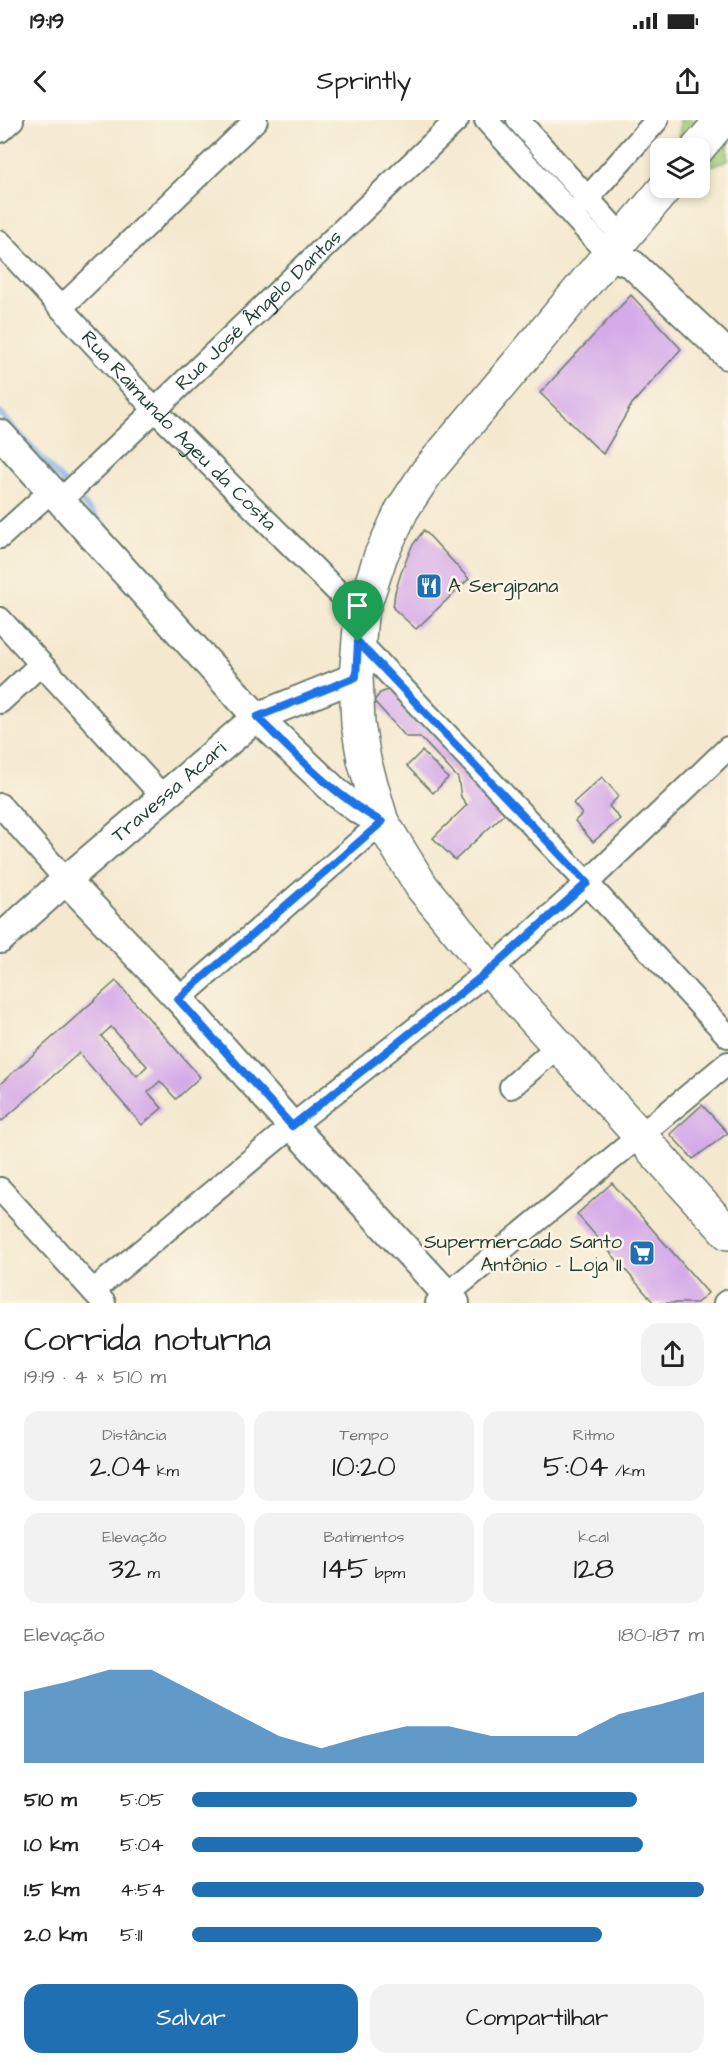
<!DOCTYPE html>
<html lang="pt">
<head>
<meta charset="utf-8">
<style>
  body { margin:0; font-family:"Architects Daughter",sans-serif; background:#f2f2f2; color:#222; height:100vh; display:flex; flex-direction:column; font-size:22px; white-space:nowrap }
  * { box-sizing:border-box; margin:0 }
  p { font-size:20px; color:#767676 }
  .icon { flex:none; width:33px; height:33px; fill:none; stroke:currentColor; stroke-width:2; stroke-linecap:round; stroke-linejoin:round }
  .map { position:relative; height:1183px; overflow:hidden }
  .sheet { display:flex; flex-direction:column; background:#fff; flex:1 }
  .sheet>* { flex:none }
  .buttons { position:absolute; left:650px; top:18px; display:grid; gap:12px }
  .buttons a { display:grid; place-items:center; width:60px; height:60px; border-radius:12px; background:#fff; box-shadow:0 3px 9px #0003; font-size:30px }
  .pin { position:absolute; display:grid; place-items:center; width:51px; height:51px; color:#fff; margin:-62px -26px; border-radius:50% 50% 50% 0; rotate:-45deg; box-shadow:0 0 6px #0007 }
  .pin .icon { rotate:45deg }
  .round { display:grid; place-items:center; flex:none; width:63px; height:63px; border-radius:18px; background:#f2f2f2 }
  .summary { display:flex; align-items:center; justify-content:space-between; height:102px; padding:0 24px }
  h1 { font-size:33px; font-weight:600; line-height:45px }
  .metrics { display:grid; grid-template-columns:repeat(3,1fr); gap:9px; height:102px; padding:6px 24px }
  .metrics div { display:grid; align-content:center; border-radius:15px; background:#f2f2f2; text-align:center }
  .metrics b { font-size:30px; font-weight:600 }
  .metrics small { font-size:16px; font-weight:400 }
  .metrics p { font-size:16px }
  .chart { height:168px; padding:12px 24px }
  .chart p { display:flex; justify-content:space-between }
  .chart svg { width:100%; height:108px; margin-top:6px; fill:#1f6fb2; opacity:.7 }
  .action { display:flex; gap:12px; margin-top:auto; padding:12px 24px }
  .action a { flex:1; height:69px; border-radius:18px; background:#1f6fb2; color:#fff; font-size:24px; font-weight:600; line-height:69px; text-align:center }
  .action a+a { background:#f2f2f2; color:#222 }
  ul { padding:0 24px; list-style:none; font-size:20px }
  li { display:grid; grid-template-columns:96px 72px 1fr; align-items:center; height:45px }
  li i { height:15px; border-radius:8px; background:#1f6fb2 }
  .status { display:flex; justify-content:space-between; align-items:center; height:42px; padding:0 30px; background:#fff; direction:ltr }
  .status svg { height:16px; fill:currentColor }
  header { display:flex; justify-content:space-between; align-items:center; height:78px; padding:0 24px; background:#fff; font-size:27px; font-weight:600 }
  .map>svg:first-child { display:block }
</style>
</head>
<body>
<div class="status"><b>19:19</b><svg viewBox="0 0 49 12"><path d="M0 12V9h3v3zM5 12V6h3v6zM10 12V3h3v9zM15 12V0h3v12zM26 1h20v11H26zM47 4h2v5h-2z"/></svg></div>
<header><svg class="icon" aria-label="back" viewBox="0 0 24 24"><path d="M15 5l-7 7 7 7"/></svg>Sprintly<svg class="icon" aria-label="share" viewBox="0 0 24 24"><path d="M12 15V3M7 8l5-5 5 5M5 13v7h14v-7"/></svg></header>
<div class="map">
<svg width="728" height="1183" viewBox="0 0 728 1183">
  <rect width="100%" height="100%" fill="#fcf5e5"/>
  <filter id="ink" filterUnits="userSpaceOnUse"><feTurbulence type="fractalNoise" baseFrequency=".0167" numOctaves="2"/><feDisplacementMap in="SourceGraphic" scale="12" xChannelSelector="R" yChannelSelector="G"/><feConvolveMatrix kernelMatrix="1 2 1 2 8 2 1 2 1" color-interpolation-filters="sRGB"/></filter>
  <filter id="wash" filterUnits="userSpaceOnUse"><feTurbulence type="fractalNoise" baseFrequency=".008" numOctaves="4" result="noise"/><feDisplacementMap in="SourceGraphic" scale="24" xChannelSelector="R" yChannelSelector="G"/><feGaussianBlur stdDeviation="1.35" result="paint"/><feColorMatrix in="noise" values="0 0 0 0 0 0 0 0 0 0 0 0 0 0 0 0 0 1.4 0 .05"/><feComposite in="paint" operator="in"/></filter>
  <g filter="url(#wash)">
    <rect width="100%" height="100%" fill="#f4e9cf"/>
    <path fill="#a3cf7c" stroke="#618658" stroke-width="1.5" d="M680,0H724L728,4V41L699,49V28H679Z"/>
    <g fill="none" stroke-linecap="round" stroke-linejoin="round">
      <path stroke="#79ace5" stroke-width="6" d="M0,293L152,458"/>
    </g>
    <g id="blocks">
      <path fill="#d4aae9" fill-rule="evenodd" d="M631,175L681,229L632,284L603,334L540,273Z
        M424,410L469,459L416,509L393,488L395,472L401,453L412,426Z
        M388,570H396L401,573L491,679L505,693L455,740L433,718L467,685L461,677L458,658L420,617H406L374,581L380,573Z
        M422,631L448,658L433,673L407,646Z
        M602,657L619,676L609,686L620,699L593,722L575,701L582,694L573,683Z
        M116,861L200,957L176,979L160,961L148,972L162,988L142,1005L79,933L2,1001L0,999V964ZM111,907L147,946L137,956L101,916Z
        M702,985L728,1013L693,1039L670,1014Z
        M612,1063L708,1173L697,1183H654L577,1094Z"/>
    </g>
  </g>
  <g filter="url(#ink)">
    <use href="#blocks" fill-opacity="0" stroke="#6a796a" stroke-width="1.5"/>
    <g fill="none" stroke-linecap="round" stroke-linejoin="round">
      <g stroke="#6a796a" stroke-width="26">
        <g id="minor">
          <path d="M486,0L609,135"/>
          <path d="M518,0L623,118"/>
          <path d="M0,11L12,0"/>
          <path d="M577,90L657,0"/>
          <path id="s1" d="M0,122L155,290L361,495"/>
          <path d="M61,188L256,0"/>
          <path id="s2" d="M61,380L457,0"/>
          <path d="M0,417L52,370"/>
          <path d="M0,499L164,678"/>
          <path d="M359,522L587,763L728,916"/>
          <path d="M0,582L41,544"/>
          <path d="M0,685L66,760"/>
          <path d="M179,879L382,702"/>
          <path d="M511,967L558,926"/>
          <path d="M0,1069L104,1183"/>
          <path d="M93,1171L292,1006L490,850L587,763L728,628"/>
          <path d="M437,1183L728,943"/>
          <path d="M725,1183L728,1181"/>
        </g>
      </g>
      <g stroke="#6a796a" stroke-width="32">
        <g id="tertiary">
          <path d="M609,135L632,144L728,235"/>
          <path d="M0,314L257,597L337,673L358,689L382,702"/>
          <path d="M66,760L179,879L292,1006L455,1183"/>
          <path id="s3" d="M0,819L66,760L257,597L356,557"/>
        </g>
      </g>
      <g stroke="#6a796a" stroke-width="36">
        <path id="primary" d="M698,28L722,0
          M665,68L427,352L402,390L381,435L361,495L356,557L358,604L364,640L382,702L422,767L490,850L728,1113"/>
      </g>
      <use href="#minor" stroke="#fff" stroke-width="22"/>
      <use href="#tertiary" stroke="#fff" stroke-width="28"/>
      <use href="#primary" stroke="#fff" stroke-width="33"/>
    </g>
  </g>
  <g fill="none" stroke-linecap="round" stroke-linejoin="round" filter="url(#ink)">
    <g stroke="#fff" stroke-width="12">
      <path id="route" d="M358,522L587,763L490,850L292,1006L178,879L382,702C333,675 296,635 257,597L356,557Z"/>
    </g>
    <use href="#route" stroke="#1a73e8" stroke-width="8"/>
  </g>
  <defs>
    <g id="restaurant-square" transform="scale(1.35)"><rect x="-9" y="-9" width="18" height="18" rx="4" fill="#1f6fb2" stroke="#fcf5e5"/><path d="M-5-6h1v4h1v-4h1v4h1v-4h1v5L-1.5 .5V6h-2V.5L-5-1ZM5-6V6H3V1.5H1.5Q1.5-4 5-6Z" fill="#fff"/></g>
    <g id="supermarket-square" transform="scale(1.35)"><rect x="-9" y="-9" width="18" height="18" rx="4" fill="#1f6fb2" stroke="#fcf5e5"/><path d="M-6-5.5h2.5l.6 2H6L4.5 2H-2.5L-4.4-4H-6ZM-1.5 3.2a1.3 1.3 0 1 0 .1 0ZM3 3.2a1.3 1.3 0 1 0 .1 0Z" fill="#fff"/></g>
  </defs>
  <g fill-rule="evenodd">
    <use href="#restaurant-square" x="429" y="466"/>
    <use href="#supermarket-square" x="642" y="1133"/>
  </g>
  <g text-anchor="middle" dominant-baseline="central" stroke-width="5" stroke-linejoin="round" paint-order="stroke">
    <g font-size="20" fill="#1f3d34" stroke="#fcf5e5">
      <text stroke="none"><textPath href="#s2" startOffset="274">Rua José Ângelo Dantas</textPath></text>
      <text stroke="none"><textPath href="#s1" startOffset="260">Rua Raimundo Ageu da Costa</textPath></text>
      <text stroke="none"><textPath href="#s3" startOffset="224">Travessa Acari</textPath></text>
    </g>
    <g font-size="20" fill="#1f3d34" stroke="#fcf5e5" text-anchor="start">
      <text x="448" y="466">A Sergipana</text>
      <text x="622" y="1122" text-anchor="end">Supermercado Santo<tspan x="622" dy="23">Antônio - Loja II</tspan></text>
    </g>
  </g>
</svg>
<div class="buttons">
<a><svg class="icon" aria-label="layers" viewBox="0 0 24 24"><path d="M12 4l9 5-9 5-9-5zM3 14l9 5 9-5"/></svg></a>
</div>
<div class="pin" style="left:358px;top:522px;background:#1e9e55"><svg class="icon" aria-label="arrive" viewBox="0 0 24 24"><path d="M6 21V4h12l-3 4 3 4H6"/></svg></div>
</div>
<section class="sheet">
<div class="summary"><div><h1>Corrida noturna</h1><p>19:19 · 4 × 510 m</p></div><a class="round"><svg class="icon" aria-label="share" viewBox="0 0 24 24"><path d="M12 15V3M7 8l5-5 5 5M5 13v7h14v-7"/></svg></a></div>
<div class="metrics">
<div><p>Distância</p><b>2.04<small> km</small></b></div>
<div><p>Tempo</p><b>10:20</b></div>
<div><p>Ritmo</p><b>5:04<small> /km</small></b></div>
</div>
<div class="metrics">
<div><p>Elevação</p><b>32<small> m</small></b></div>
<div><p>Batimentos</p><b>145<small> bpm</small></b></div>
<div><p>kcal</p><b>128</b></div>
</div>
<div class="chart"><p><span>Elevação</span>180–187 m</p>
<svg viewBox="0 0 160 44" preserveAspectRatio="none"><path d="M0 44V15L10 11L20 6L30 6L40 15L50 24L60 33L70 38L80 33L90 29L100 29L110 33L120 33L130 33L140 24L150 20L160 15V44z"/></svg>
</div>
<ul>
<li><b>510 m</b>5:05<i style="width:87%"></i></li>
<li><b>1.0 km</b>5:04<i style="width:88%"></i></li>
<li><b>1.5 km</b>4:54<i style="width:100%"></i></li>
<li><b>2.0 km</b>5:11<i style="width:80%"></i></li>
</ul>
<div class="action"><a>Salvar</a><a>Compartilhar</a></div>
</section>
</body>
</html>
